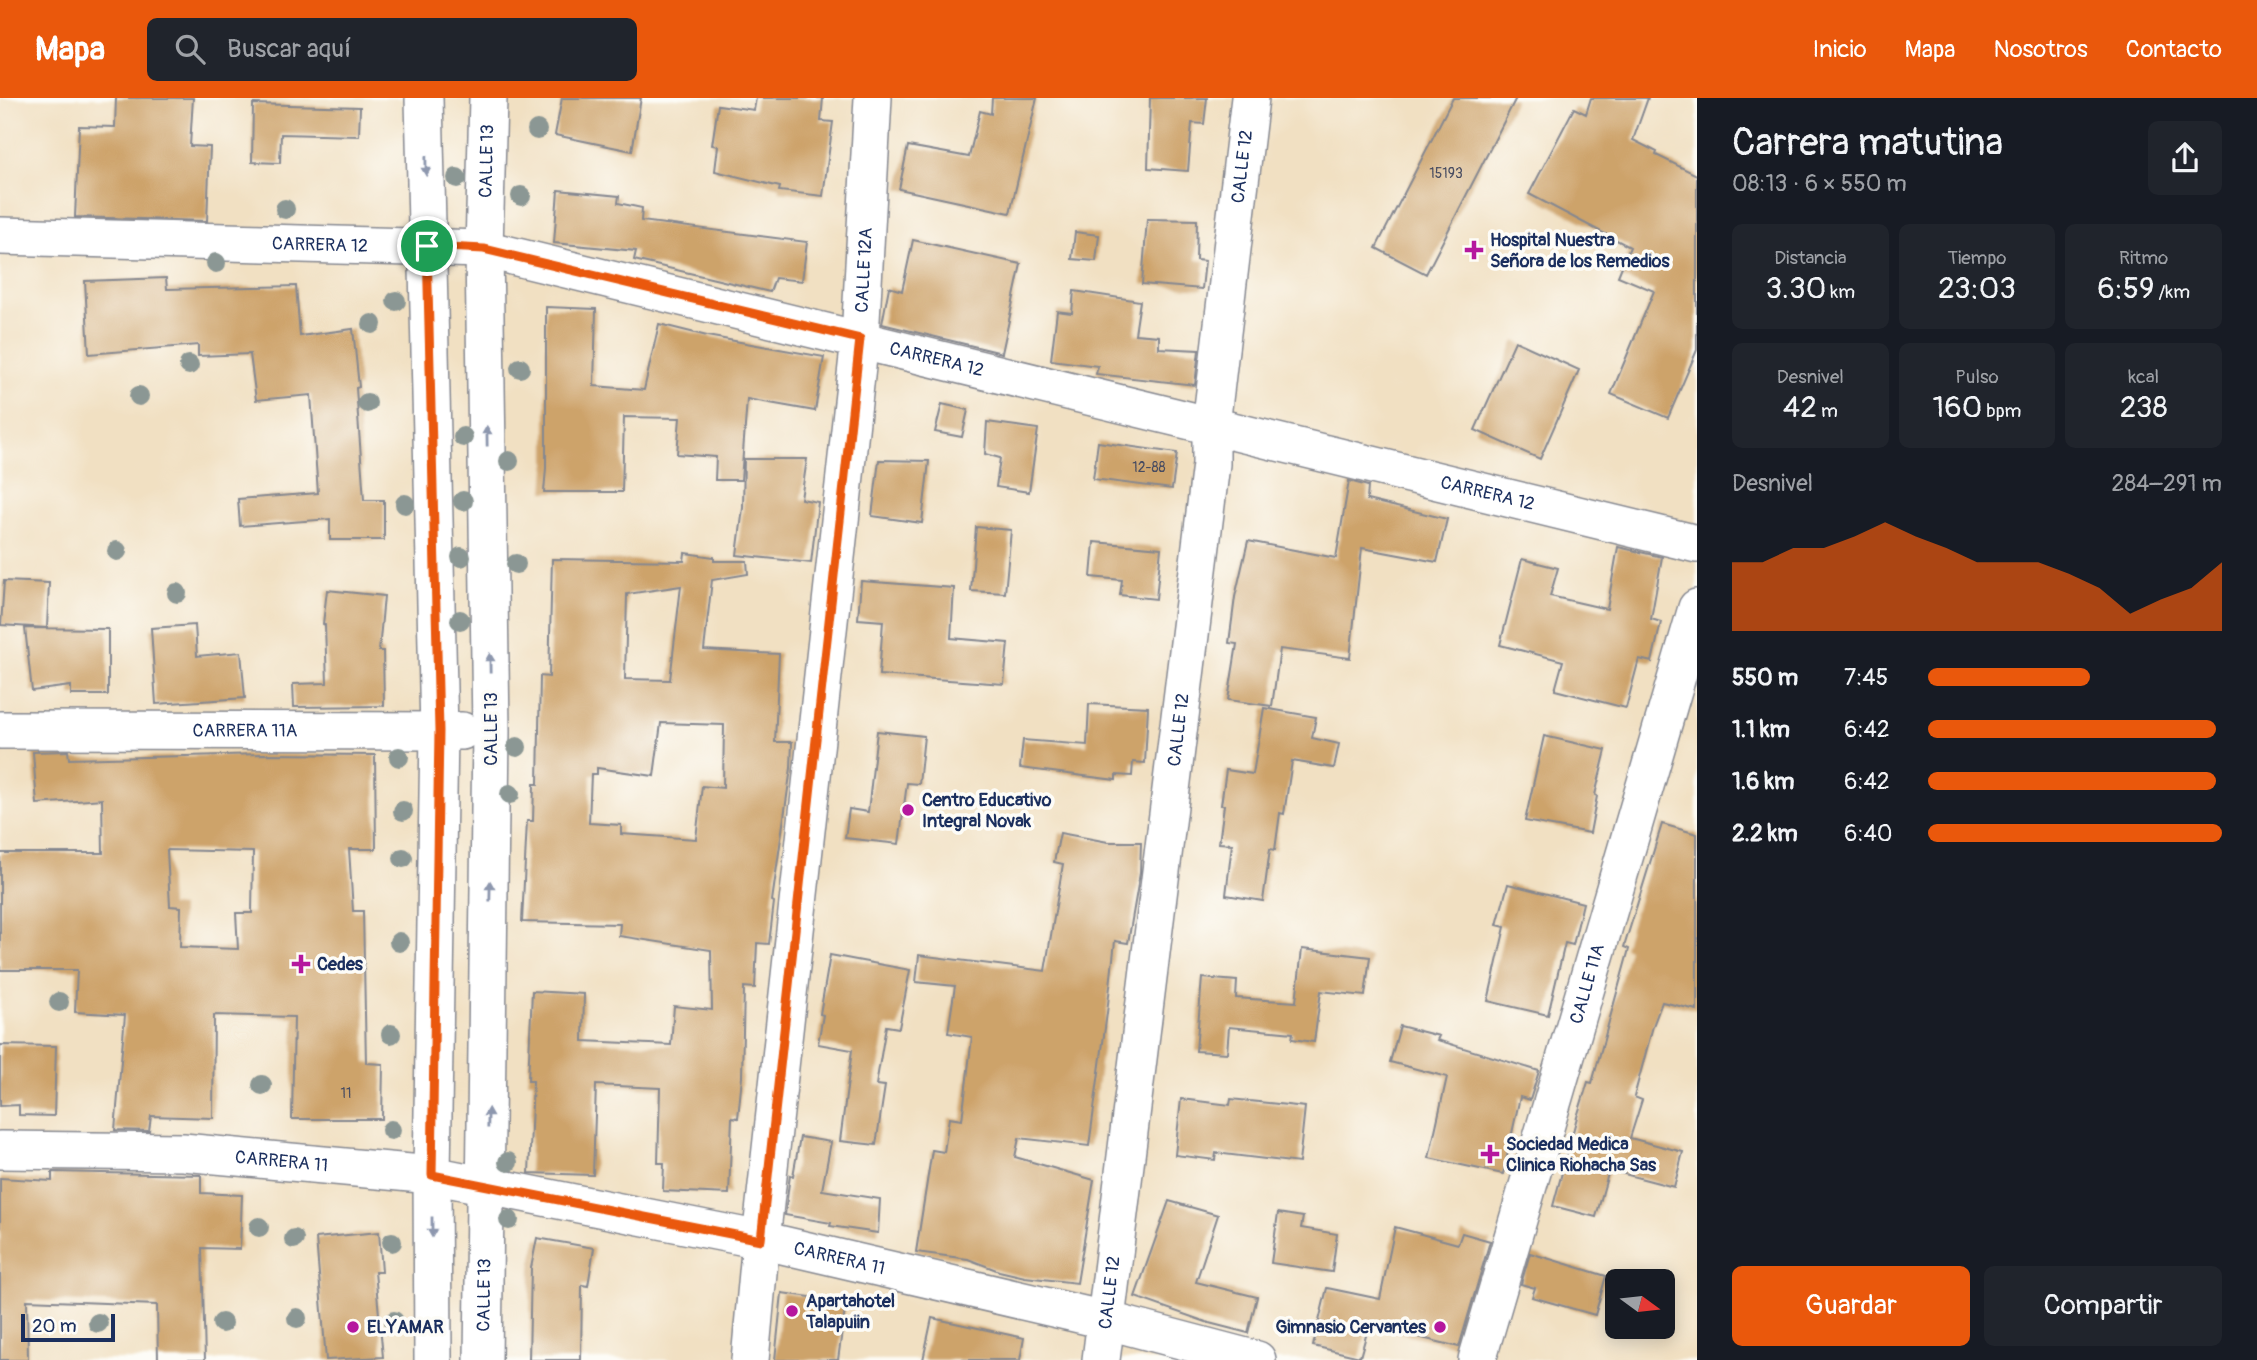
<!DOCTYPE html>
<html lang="es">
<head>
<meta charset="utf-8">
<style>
  body { margin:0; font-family:Pangolin,sans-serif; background:#20242c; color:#f1f3f6; height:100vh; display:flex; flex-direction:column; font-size:26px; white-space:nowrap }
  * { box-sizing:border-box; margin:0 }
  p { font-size:23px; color:#9ea1a6 }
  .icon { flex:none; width:38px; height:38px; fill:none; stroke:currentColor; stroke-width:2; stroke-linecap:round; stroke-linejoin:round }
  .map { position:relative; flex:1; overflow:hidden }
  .side { display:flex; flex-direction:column; background:#171b24; width:560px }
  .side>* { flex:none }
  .needle { width:46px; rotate:105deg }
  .buttons { position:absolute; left:1605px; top:1171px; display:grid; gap:14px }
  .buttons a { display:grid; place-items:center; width:70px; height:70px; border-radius:10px; background:#171b24; box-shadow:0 4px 18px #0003; font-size:35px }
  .scale { position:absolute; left:21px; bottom:18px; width:94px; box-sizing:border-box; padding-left:7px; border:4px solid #1b2f5e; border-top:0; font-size:19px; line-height:24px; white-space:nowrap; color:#1b2f5e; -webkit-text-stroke:5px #fdfcf7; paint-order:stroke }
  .pin { position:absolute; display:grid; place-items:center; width:60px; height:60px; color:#fff; margin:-30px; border:4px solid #fff; border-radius:50%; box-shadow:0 2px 7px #0007 }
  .round { display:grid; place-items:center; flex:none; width:74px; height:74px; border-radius:10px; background:#20242c }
  .overview { display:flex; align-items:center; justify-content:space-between; height:119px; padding:0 35px }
  h1 { font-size:38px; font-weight:600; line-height:52px }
  .metrics { display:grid; grid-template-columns:repeat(3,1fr); gap:10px; height:119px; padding:7px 35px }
  .metrics div { display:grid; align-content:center; border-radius:10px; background:#20242c; text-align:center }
  .metrics b { font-size:30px; font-weight:600 }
  .metrics small { font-size:19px; font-weight:400 }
  .metrics p { font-size:19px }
  .chart { height:196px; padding:14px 35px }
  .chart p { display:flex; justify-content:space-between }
  .chart svg { width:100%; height:126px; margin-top:7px; fill:#ea580c; opacity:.7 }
  .action { display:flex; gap:14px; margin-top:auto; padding:14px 35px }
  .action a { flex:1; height:80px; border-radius:10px; background:#ea580c; color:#fff; font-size:28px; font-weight:600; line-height:80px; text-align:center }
  .action a+a { background:#20242c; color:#f1f3f6 }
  ul { padding:0 35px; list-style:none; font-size:23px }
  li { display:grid; grid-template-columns:112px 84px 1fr; align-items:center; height:52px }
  li i { height:18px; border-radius:9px; background:#ea580c }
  header { display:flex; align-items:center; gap:42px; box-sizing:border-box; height:98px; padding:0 35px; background:#ea580c; color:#fff }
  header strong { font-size:33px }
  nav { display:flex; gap:38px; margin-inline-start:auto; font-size:24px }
  .search { width:490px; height:63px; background:#20242c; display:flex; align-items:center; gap:18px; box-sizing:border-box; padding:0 24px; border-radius:10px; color:#9ea1a6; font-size:26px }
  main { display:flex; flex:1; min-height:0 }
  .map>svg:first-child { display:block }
</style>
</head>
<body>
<header>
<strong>Mapa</strong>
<div class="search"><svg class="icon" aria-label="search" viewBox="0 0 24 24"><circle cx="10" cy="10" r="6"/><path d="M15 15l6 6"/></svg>Buscar aquí</div>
<nav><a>Inicio</a><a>Mapa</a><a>Nosotros</a><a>Contacto</a></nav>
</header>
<main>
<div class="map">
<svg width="1697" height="1262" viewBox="0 0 1697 1262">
  <rect width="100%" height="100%" fill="#fdfcf7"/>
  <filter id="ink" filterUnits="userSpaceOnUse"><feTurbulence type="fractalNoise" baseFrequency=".0143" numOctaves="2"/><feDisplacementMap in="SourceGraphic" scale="14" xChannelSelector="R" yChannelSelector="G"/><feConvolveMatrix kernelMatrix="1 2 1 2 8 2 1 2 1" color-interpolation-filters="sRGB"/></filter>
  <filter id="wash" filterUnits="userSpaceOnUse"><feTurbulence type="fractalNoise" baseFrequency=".00686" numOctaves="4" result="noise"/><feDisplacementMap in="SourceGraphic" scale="28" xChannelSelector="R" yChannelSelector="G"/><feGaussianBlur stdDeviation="1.57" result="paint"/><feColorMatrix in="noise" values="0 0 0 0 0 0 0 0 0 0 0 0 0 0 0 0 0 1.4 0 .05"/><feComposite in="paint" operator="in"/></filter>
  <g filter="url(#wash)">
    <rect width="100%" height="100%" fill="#f1e0c2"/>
    <g id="blocks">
      <path fill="#cda36a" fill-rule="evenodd" d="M116,0H193L190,48L210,49L207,123L75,119L79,28L115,29Z
        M562,0H641L632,53L555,37Z
        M756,0H823L821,23L833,24L823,98L779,93L780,89L715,73L718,48L712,47L718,7L754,12Z
        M992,0H1037L1010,115L899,91L908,48L969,59L980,13L991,16Z
        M1150,0H1207L1204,26L1192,25L1188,73L1148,70Z
        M1453,0H1516L1426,176L1376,150Z
        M1591,0H1648L1633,42L1657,54L1656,57L1697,77V252L1668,320L1611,296L1654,193L1618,178L1630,149L1529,96L1574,10L1586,16Z
        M253,6L360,9L359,38L281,36L280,65L252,64Z
        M558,92L619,98L618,105L642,110L641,123L807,144L802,183L775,180L770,194L634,162L636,153L554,145Z
        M1147,121L1197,122L1196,162L1205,163L1202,191L1142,186Z
        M1075,134L1099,137L1096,163L1072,161Z
        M913,142L1021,166L1002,255L882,226L889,189L902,193Z
        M166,180L167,191L296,188L300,238L353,231L359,289L356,290L364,402H384V442H330V421L240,428L238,401L318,395L311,297L256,302L250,256L198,258V247L89,256L85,183Z
        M1074,193L1140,203L1135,236L1159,238V250L1199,252L1195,287L1096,276L1098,268L1051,262L1057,213L1072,215Z
        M546,209L596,211L594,288L644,292L659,226L707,238L824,259L815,313L747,301L741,382H715L716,359L677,356L680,320L624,319L622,394H544L546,370Z
        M1515,243L1579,272L1540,361L1475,332Z
        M942,306L968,312L962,339L935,334Z
        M987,324L1038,331L1029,394L996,389L1000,360L985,356Z
        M1098,344L1177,355L1172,391L1093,381Z
        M744,361H807L801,401L818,404L811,465L737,457L743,410Z
        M879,362L929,363L922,425L872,418Z
        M1349,383L1368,388L1367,402L1447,421L1437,464L1362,450L1350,560L1280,551L1272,608L1228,602L1237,546L1229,545L1235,499L1248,443L1336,460Z
        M976,429L1011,432L1005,495L971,493Z
        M1094,444L1161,450L1156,501L1120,497L1122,482L1091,479Z
        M1618,449L1662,459L1651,521L1661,524L1652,564L1639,561L1626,610L1555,592L1563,563L1500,547L1522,461L1558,470L1550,498L1607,511Z
        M685,455L714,459V463H747L748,476L712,482L704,552L779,556L775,644H792L791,670L772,803L774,804L769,846L757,845L755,890L744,889L742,979L738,1020L732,1019L729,1096L663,1093L664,1065H658L660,990L596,987L593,1077L529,1075L533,983H528L532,893L584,896L583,943L671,947L674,908L712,912L711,852L619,838L620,826L522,824L527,723H533L534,686H538L540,578L549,579L552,461L684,463ZM681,488L670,582L625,581L627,496ZM661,625L724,627L723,690L702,688L696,741L621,736V727L589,725L591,676H597V670L654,678Z
        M4,483L49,485L47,530L1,527Z
        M861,483L954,490L951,540L1008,545L1004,586L879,577L883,523L858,521Z
        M327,492L384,498L379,553H383L384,608L294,609L293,586L327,585L325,527L323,526Z
        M195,527L197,558L241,554L245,600L156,606L151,530Z
        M25,530L108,531V597H71V588L32,593Z
        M1089,606L1148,609L1145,665L1133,664L1132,678L1116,677V682L1020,670L1023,642L1087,647Z
        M1264,610L1316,619L1312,640L1339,646L1334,670L1292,663L1284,716L1280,715L1275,752L1270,751L1263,803L1226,797L1232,746L1219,745L1224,707H1221L1226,672L1253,676Z
        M877,633L924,638L919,686L907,685L899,746L845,740L849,711L868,714Z
        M1544,638L1606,652L1595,697L1597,698L1590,735L1525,723Z
        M68,653L69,661L263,656L375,657L376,751H349L353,813H363L366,965L383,966L382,1021H292L294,919L214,917L213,1020L151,1018L149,1033L115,1032L125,917L75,914L77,872H0V755H103L102,701L37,706L33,654ZM167,752L253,754L252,815H236L238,851L180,849L181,809L170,808Z
        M1662,726L1697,736V912L1662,904L1653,928L1634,999L1642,1002L1630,1040L1683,1054L1674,1089L1609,1072L1596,1119L1553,1108L1577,1019L1588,984L1592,985L1629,851L1624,849Z
        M1060,735L1108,744H1141L1140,775L1128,845L1115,843L1107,915L1089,1048L1019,1040L1015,1059L1094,1082L1077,1185L1025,1179L999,1173L968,1161L916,1154L932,1052L944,1054L949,1020L962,1022L972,939L948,935L955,888L916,884L919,857L1045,873L1063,766L1054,764Z
        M1508,786L1583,805L1573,847L1565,845L1548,917L1488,903L1505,829L1497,827Z
        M1302,851L1370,859L1365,898L1321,893L1314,944L1292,941L1293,935L1229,929L1227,955L1196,953L1202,880L1237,883L1236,900L1296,904Z
        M830,857L910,872L899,930L886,928L876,987L885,988L876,1047L840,1043L852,952L818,946L823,917L820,916Z
        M1400,928L1439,938L1437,942L1539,973L1530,1002L1520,999L1503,1076L1429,1060L1447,979L1390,964Z
        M0,947L56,948L54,1018L19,1017V1007L0,1008Z
        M1181,1001L1230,1007L1231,1001L1305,1009L1299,1065L1216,1055L1215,1062L1175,1057Z
        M800,1039L831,1044L822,1092L880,1101L878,1135L830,1128L831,1125L785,1117L790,1077L793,1078Z
        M52,1074L201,1077V1095L242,1097L240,1151L202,1150L205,1262H158L157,1207L27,1202L28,1262H0V1080L52,1083Z
        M1169,1103L1218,1117L1196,1184L1257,1199L1248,1235L1209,1225L1135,1199Z
        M1278,1115L1303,1119L1301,1130L1337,1136L1332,1174L1271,1165Z
        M1395,1129L1458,1146L1462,1135L1490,1143L1459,1249L1369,1227L1360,1259L1313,1248L1327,1190L1380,1201Z
        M379,1134L382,1174H375L383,1259L326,1262L316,1140Z
        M537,1140L594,1150L588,1188L582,1187L581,1262H529L531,1170Z
        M1530,1155L1606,1178L1595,1217L1532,1199L1535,1190L1521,1186Z
        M782,1195L846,1204L838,1262H775Z
        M932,1220L1024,1240L1020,1262H923Z"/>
    </g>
  </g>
  <g filter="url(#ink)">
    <use href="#blocks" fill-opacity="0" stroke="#868890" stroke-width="2"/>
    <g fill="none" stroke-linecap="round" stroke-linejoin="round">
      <g stroke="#868890" stroke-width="40">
        <g id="minor">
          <path d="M424,0L439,633L432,1077L433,1262"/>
          <path id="s1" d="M0,138L484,151L1697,446"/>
          <path id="s2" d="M0,632L462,633"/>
          <path id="s3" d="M0,1052L183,1054L432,1077L761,1142L1105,1222L1257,1262"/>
          <path id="s4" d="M483,1262L491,633L484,151L488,0"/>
          <path id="s5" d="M750,1262L761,1142L860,241L873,0"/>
          <path id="s6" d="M1101,1262L1211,366V327L1250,0"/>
          <path id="s7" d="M1477,1262L1697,510"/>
        </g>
      </g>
      <use href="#minor" stroke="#fff" stroke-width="37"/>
    </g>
    <g fill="#8b9794">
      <circle cx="537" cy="32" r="10"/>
      <circle cx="457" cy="80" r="10"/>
      <circle cx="521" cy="98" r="10"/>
      <circle cx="285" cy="111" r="10"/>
      <circle cx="216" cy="165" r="10"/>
      <circle cx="396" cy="203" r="10"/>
      <circle cx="372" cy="226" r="10"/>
      <circle cx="189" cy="267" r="10"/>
      <circle cx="520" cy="270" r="10"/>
      <circle cx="139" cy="298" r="10"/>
      <circle cx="367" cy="305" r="10"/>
      <circle cx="463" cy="339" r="10"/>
      <circle cx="509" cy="363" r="10"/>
      <circle cx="463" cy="403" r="10"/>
      <circle cx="405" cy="406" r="10"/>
      <circle cx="117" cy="453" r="10"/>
      <circle cx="461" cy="459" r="10"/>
      <circle cx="516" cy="466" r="10"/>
      <circle cx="177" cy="495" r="10"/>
      <circle cx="460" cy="522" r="10"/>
      <circle cx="517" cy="649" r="10"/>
      <circle cx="399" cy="659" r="10"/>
      <circle cx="510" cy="696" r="10"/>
      <circle cx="403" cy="713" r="10"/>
      <circle cx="403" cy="760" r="10"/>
      <circle cx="399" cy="844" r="10"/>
      <circle cx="59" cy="904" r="10"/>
      <circle cx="391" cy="936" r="10"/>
      <circle cx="262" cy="987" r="10"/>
      <circle cx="391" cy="1032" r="10"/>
      <circle cx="508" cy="1064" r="10"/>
      <circle cx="509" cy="1122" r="10"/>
      <circle cx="259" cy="1129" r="10"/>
      <circle cx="294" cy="1141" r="10"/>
      <circle cx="392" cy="1144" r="10"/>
      <circle cx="297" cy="1220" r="10"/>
      <circle cx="394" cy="1223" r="10"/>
      <circle cx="98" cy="1225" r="10"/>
      <circle cx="222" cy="1225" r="10"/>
    </g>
    <defs><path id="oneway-solid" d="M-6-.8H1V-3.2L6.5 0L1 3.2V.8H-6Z" transform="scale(1.75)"/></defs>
    <g fill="#8d97ae">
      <use href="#oneway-solid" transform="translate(426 68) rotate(89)"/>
      <use href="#oneway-solid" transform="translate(487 338) rotate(-91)"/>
      <use href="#oneway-solid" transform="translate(490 565) rotate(-91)"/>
      <use href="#oneway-solid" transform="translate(490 793) rotate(-89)"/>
      <use href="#oneway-solid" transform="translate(488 1020) rotate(-89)"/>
      <use href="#oneway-solid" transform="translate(432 1129) rotate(90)"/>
    </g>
  </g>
  <g fill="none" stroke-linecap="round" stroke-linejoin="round" filter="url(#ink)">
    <g stroke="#fff" stroke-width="14">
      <path id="route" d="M427,148L484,151L860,241L761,1142L432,1077L439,633Z"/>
    </g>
    <use href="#route" stroke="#ea580c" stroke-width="9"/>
  </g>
  <g fill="#b5179e" stroke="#fdfcf7" stroke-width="2.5">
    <path d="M1470.5 141.5h7v7h7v7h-7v7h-7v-7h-7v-7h7z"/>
    <circle cx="908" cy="712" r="7"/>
    <path d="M297.5 855.5h7v7h7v7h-7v7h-7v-7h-7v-7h7z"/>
    <path d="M1486.5 1045.5h7v7h7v7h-7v7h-7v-7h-7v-7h7z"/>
    <circle cx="792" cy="1213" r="7"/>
    <circle cx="353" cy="1229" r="7"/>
    <circle cx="1440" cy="1229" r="7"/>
  </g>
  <g text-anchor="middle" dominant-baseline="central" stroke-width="7" stroke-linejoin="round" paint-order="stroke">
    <g font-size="14" fill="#484c61">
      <text x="1446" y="75">15193</text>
      <text x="1149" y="369">12-88</text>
      <text x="346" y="995">11</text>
    </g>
    <g font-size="18" fill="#1b2f5e" stroke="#fdfcf7">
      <text stroke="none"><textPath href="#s4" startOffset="1199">CALLE 13</textPath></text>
      <text stroke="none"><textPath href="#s6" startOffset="1202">CALLE 12</textPath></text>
      <text stroke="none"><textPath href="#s1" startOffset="320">CARRERA 12</textPath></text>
      <text stroke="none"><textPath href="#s5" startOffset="1096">CALLE 12A</textPath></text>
      <text stroke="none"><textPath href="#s1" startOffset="950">CARRERA 12</textPath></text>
      <text stroke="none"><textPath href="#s1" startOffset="1517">CARRERA 12</textPath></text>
      <text transform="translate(491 631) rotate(-90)">CALLE 13</text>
      <text stroke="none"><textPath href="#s6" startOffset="635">CALLE 12</textPath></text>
      <text stroke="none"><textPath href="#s2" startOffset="245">CARRERA 11A</textPath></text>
      <text stroke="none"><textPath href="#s7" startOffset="392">CALLE 11A</textPath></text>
      <text stroke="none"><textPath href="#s3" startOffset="282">CARRERA 11</textPath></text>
      <text stroke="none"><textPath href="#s3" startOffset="849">CARRERA 11</textPath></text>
      <text stroke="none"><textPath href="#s6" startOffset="68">CALLE 12</textPath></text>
      <text stroke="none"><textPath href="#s4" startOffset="65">CALLE 13</textPath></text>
    </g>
    <g font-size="18" font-weight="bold" fill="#1b2f5e" stroke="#fdfcf7" text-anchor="start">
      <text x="1490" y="142">Hospital Nuestra<tspan x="1490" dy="21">Señora de los Remedios</tspan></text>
      <text x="922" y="702">Centro Educativo<tspan x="922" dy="21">Integral Novak</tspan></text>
      <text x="317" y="866">Cedes</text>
      <text x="1506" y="1046">Sociedad Medica<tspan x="1506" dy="21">Clinica Riohacha Sas</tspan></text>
      <text x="806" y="1203">Apartahotel<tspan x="806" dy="21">Talapuiin</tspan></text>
      <text x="367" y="1229">ELYAMAR</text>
      <text x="1426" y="1229" text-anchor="end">Gimnasio Cervantes</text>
    </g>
  </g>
</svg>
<div class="buttons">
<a><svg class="needle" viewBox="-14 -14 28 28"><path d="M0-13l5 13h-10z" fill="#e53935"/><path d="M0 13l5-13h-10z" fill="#9ea1a6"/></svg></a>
</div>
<div class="scale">20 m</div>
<div class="pin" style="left:427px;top:148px;background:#1e9e55"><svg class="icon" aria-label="arrive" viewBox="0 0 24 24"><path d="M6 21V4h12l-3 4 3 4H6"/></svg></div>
</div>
<section class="side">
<div class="overview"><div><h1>Carrera matutina</h1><p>08:13 · 6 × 550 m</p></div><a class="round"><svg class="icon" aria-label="share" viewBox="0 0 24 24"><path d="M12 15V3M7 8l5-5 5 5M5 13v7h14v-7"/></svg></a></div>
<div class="metrics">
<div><p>Distancia</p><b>3.30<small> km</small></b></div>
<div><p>Tiempo</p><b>23:03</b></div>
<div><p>Ritmo</p><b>6:59<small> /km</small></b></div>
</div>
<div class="metrics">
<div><p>Desnivel</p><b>42<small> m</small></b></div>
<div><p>Pulso</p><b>160<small> bpm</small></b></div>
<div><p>kcal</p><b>238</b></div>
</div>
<div class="chart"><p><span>Desnivel</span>284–291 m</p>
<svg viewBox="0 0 160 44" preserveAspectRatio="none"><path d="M0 44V20L10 20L20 15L30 15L40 11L50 6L60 11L70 15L80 20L90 20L100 20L110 24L120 29L130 38L140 33L150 29L160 20V44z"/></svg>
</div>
<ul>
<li><b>550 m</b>7:45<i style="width:55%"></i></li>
<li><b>1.1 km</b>6:42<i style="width:98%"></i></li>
<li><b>1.6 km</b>6:42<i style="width:98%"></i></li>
<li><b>2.2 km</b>6:40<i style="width:100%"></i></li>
</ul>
<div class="action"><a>Guardar</a><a>Compartir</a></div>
</section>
</main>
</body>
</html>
